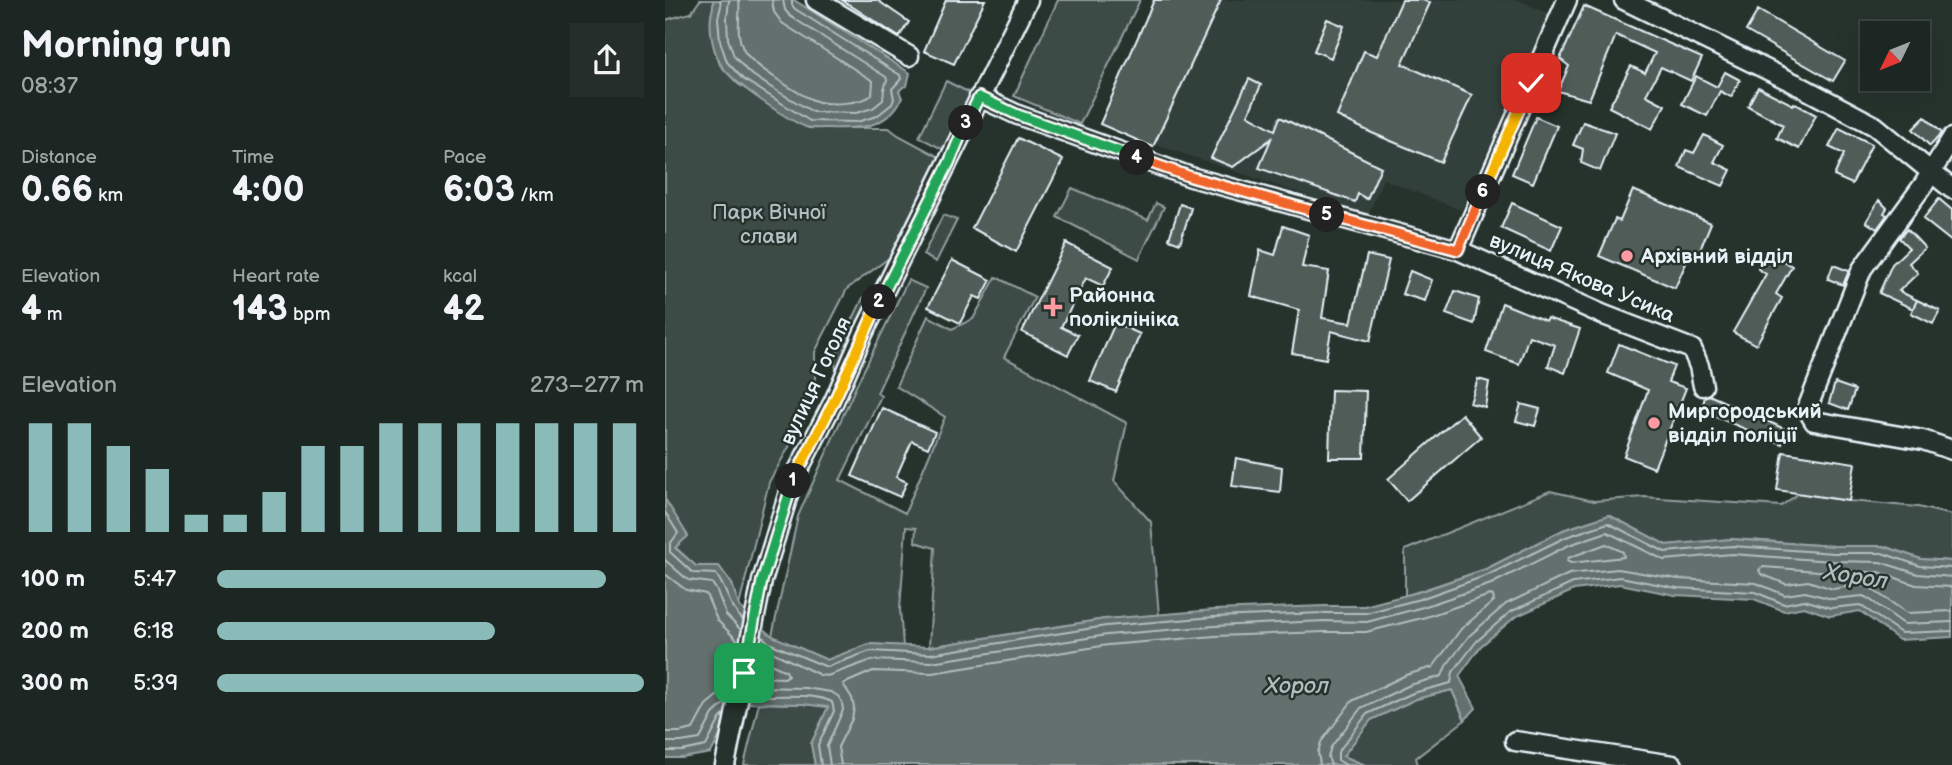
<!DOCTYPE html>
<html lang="en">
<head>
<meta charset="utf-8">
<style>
  body { margin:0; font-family:"Balsamiq Sans",sans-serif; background:#252e2a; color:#f1f3f6; height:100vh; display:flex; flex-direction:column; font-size:26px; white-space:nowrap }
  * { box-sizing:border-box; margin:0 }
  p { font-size:23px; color:#a0a5a5 }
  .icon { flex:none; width:38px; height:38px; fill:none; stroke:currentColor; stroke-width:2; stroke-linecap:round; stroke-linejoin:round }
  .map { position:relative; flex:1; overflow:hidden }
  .panel { display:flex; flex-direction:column; background:#1c2622; width:665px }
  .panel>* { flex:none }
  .needle { width:46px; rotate:227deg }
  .buttons { position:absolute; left:1195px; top:21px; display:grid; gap:14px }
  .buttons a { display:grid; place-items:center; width:70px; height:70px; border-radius:0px; background:#1c2622; box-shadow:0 7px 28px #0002,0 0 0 2px #3a4340; font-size:35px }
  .pin { position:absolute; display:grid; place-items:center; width:60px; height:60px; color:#fff; margin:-30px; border-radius:14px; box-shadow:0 4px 10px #0006 }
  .km { position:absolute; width:35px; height:35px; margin:-18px; border-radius:50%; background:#222; color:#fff; font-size:19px; line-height:35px; text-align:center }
  .round { display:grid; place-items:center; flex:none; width:74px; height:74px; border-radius:0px; background:#252e2a }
  .summary { display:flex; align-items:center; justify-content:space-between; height:119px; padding:0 21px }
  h1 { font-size:38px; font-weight:700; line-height:52px }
  .stats { display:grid; grid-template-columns:repeat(3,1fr); gap:10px; height:119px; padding:7px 21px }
  .stats div { display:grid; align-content:center }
  .stats b { font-size:35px; font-weight:700 }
  .stats small { font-size:19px; font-weight:400 }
  .stats p { font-size:19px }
  .chart { height:196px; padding:14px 21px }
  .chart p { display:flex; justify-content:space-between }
  .chart svg { width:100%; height:126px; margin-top:7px; stroke:#8bbbb9; stroke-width:6 }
  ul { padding:0 21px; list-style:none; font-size:23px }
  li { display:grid; grid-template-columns:112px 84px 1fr; align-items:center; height:52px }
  li i { height:18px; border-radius:9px; background:#8bbbb9 }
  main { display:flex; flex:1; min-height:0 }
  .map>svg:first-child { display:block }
</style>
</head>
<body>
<main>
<section class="panel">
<div class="summary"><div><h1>Morning run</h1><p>08:37</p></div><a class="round"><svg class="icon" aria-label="share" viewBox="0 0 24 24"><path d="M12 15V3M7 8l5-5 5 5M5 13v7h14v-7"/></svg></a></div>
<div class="stats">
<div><p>Distance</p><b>0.66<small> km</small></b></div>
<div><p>Time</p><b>4:00</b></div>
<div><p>Pace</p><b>6:03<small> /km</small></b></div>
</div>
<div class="stats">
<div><p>Elevation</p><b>4<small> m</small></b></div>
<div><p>Heart rate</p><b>143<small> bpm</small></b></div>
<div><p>kcal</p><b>42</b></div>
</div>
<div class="chart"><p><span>Elevation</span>273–277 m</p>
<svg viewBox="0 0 160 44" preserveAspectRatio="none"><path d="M5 44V6M15 44V6M25 44V14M35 44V22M45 44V38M55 44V38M65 44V30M75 44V14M85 44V14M95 44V6M105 44V6M115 44V6M125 44V6M135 44V6M145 44V6M155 44V6"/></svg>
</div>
<ul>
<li><b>100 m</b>5:47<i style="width:91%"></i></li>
<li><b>200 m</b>6:18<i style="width:65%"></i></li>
<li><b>300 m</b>5:39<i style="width:100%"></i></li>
</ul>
</section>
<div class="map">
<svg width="1287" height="765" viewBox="0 0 1287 765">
  <rect width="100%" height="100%" fill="#26332d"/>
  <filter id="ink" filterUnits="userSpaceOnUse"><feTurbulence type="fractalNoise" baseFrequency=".0143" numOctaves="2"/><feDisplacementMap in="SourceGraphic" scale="14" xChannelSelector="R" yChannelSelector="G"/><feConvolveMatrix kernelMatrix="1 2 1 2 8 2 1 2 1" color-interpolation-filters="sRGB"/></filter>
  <g filter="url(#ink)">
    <path fill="#333f3a" d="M553,0H853L884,14L796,210L718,179L703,215L687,211L487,143Z"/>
    <path fill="#3e4b47" stroke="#939ea0" stroke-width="2" d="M35,0H48L49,6L46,18L48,43L55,65L73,84L143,128H224L233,135L276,158L228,255L182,289L150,352V401L104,482L74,606L67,584L33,568L10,547L0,501V20L26,13Z
      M393,0H475L415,124L349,96Z
      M281,81L307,94L279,150L254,137Z
      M407,188L483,220L491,203L499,207L474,259L392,217Z
      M278,215L292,220L271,262L258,255Z
      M331,277L370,297L339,357L462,423L449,481L486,522L494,615L440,619L264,647L270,548L250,542L251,528L241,527L235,609L238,646L204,644L162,660L107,636L133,516L192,384L243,280L261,288L212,393L216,396L175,480L240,513L280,417L231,386L263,316L287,329L308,319Z
      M212,290L172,374L169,359L198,298Z
      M885,491L929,501L979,497L1116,506L1134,493L1184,501L1253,507L1287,515V561L1256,559L1218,546H1169L1066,539L1001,545L944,515L898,530L821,569L740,596V550Z
      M787,690L800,720L751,758L753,765H700L678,756L706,720L751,699Z
      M94,703L138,704L164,707L146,744L150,765H79Z"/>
    <path fill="#636f6d" stroke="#98a3a5" stroke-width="2" d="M48,0H129L245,73L242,86L238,87L234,91L237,98C222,129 193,129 163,128C156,128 147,129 141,127C123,120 63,80 55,63C48,50 44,31 46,16C47,10 49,6 48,0Z
      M0,499L23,536L10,548L31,566H54L67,584L74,606L107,636L162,660L204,644L264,647L440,619L549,610L659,606H699L753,592L821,569L898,530L944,515L1001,545L1066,539L1169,546H1218L1256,559L1287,561V637L1234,640L1195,611L1165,616L1139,607L1119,611L1089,599L1010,595L955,584L909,590L850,617L816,646L794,676L811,708L800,720L787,690L751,699L706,720L678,756L700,765H150L146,744L163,707L138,704L84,703L61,723L46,753L17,758H0Z"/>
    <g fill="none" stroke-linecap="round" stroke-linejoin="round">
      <path stroke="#b3bdc0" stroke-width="2" d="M55,0L56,6L53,18L55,41L62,62L78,79L145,121L192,122L212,116L227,104L229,99L227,89L236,79L235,75L130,9L127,5V0
        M64,0L62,19L63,39L69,56L83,72L107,88L148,112L191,113L208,108L218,100L219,89L222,80L221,77L125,16L120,10L118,0
        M74,0C76,17 70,32 78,49C85,64 132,93 148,100C161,106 196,104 207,95L208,81L117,23L109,12L107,0
        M0,512L13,533L5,544V552L28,573L51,574C63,591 63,606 78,620
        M941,544L958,552L959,557L906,563L902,561L903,558Z
        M0,560L23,580L47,583L52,591L61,615L76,630
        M0,574L21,590L41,594L52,620L74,642
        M1287,587L1251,585L1214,572H1168L1098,567L1094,570L1096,574L1121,584L1143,581L1168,589L1192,585L1202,586L1242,613L1287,611
        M97,636L104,643L162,667L205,651L265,654L441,626L549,617L659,613H701L755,599L823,575L901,537L943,523L1000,552L1067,546L1169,553H1217L1255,566L1287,568
        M95,646L155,675L162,676L207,660L266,662L442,635L550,626L660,621L702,622L758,607L826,584L904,545L942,532L999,560L1067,554L1168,561L1215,562L1253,574L1287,577
        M88,677L120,678L123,675L121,671L92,658
        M86,687L140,688L166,692L173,696L177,702L178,710L162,746L165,765
        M85,696C108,697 146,692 167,702L169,711L153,745L156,765
        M0,732H15L28,729L41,705L66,684
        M0,742H16L35,739L48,714L62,701
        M0,751H17L41,746L55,719L59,715
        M176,765L173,747L187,719L189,708L187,698L178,684L208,671L267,673L443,645L550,636L660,632H701L761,617L825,595L828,596L829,601L796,629L768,667L741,675L687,701L656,742L653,752L655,765
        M666,765L663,757L666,747L696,708L745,685L777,676L781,666L804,636L841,604L904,574L953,569L1013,579L1091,583L1120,595L1140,592L1167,599L1198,596L1204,599L1239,624L1287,622
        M681,765L673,760V752L702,714L748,693L786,683L788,672L811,642L845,612L908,583L955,577L1012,588L1090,592L1119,604L1139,600L1166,608L1195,605L1236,633L1287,631"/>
    </g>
    <path fill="#505c59" stroke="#e8f1f8" stroke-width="2" d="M177,0H212L244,22L234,37Z
      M281,0H320L289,64L259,51Z
      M489,0H556L488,147L435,124Z
      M737,0H758L765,3L737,64L807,95L776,162L707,133L672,116L699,51L712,56Z
      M919,6L1037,58L1026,81L996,67L981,95L1000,105L987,129L944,107L966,66L980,73L990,53L951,35L924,100L893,91L904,66L895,59Z
      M1093,10L1180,61L1168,81L1081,31Z
      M662,19L679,26L666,58L649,51Z
      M1060,72L1075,80L1066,97L1055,91L1042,116L1017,104L1031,76L1052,87Z
      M584,79L596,85L583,115L610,130L615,117L716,167L702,199L693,194L690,202L594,168L606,139L568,167L546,158Z
      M1093,87L1128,105L1129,103L1151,115L1134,149L1112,138L1118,125L1083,106Z
      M871,117L892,126L868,183L847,174Z
      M1260,117L1277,133L1265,146L1248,129Z
      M918,122L950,133L935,171L916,163L918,149L908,145Z
      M1174,128L1207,144L1187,184L1169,176L1179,154L1164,147Z
      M1039,135L1058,145L1049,162L1066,170L1058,186L1014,167L1021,150L1029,153Z
      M353,138L398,160L351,252L307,228Z
      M968,190L1046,223L1032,257L1025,254L1010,288L934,256L950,219L955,221Z
      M1274,199L1287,210V242L1258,219Z
      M1214,200L1222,208L1219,213L1222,215L1212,229L1201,222Z
      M847,203L897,226L886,251L836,228Z
      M515,204L526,208L515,243L504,239Z
      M618,226L644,235L637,267L664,271L657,318L686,323L702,255L724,260L705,341L666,331L661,359L627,353L634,310L586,296L595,250L610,255Z
      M1242,229L1260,248L1244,263L1253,273L1234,291L1252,300L1248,309L1214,293L1227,264L1244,248L1234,238Z
      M401,243L448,267L438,286L421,278L396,327L413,335L403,355L357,332Z
      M1103,252L1127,266L1111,294L1117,298L1091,345L1068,332L1101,274L1093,269Z
      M287,260L326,280L316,299L309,296L295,323L263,307Z
      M1168,265L1184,271L1178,285L1163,279Z
      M745,271L767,280L760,301L737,294Z
      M790,291L814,299L809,324L781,314Z
      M1252,300L1275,311L1268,324L1246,313Z
      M837,303L881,321L882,318L915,329L900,373L883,366L890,345L864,336L854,364L821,352Z
      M450,323L475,334L451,392L425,381Z
      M954,344L1009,366L1003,382L1021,388L989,468L959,456L983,390L943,373Z
      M813,379L824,382L820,407L805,403Z
      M1170,383L1190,390L1183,410L1164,403Z
      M666,390L701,391L699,458H664Z
      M1044,395L1122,430L1117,444L1036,411L1040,397Z
      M856,404L875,409L870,426L851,421Z
      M217,408L270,432L263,448L247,441L231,477L242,482L235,497L187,476Z
      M797,414L816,437L742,501L723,479Z
      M1118,452L1190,463L1184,501L1112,490Z
      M571,458L617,467L615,492L567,486Z"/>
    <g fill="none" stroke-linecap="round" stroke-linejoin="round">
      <g stroke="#e8f1f8" stroke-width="23">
        <path id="minor" d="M151,0L244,56
          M959,0L1129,83L1210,126L1287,189
          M314,97L353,115L526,177L793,250L939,315L1027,349L1034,366L1038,386
          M1287,138L1259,184L1197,269L1142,409L1149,421L1258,440L1287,450
          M793,250L902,0
          M850,741L1008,765
          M60,765L97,581L127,482L169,401L198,334L363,0"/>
      </g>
      <use href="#minor" stroke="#26332d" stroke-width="18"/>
    </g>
  </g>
  <g fill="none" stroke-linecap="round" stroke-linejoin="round" filter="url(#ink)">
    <g stroke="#fff" stroke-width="14">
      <path id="split-1" d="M79,673L97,581L128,481"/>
    </g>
    <g stroke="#fff" stroke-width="14">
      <path id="split-2" d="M128,481L169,401L214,302"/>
    </g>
    <g stroke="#fff" stroke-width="14">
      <path id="split-3" d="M214,302L284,163L301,123"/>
    </g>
    <g stroke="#fff" stroke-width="14">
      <path id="split-4" d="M301,123L314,97L353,115L472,158"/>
    </g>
    <g stroke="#fff" stroke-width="14">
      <path id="split-5" d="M472,158L526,177L662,215"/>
    </g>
    <g stroke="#fff" stroke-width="14">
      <path id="split-6" d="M662,215L793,250L818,192"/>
    </g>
    <g stroke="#fff" stroke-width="14">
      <path id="split-7" d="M818,192L866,83"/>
    </g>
    <use href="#split-1" stroke="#22a559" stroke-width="9"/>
    <use href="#split-2" stroke="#f5b400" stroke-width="9"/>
    <use href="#split-3" stroke="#22a559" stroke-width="9"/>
    <use href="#split-4" stroke="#22a559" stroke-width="9"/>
    <use href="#split-5" stroke="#f0652b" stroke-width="9"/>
    <use href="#split-6" stroke="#f0652b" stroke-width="9"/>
    <use href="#split-7" stroke="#f5b400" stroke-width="9"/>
  </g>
  <g fill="#ff9aa2" stroke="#26332d" stroke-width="2.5">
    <circle cx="962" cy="256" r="7"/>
    <path d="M384.5 296.5h7v7h7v7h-7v7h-7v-7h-7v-7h7z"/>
    <circle cx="989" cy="423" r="7"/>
  </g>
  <g text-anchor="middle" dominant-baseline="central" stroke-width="5" stroke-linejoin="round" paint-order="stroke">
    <g font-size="21" fill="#b5bfc3" stroke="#26332d">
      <text x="104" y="212">Парк Вічної<tspan x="104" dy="24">слави</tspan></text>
    </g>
    <g font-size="21" font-weight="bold" fill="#e8f1f8" stroke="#26332d" text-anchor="start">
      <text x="976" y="256">Архівний відділ</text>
      <text x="404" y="295">Районна<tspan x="404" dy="24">поліклініка</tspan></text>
      <text x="1003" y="411">Миргородський<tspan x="1003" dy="24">відділ поліції</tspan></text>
    </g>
    <g font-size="21" fill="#e8f1f8" stroke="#26332d">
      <text transform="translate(917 278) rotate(23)">вулиця Якова Усика</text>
      <text transform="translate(151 381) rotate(-65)">вулиця Гоголя</text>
    </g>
    <g font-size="23" font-style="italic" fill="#b3bdc0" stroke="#26332d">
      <text transform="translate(1191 577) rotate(9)">Хорол</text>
      <text x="632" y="686">Хорол</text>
    </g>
  </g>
</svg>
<div class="buttons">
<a><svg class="needle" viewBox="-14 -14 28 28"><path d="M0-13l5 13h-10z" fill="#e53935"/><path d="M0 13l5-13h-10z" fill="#a0a5a5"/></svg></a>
</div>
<div class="pin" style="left:79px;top:673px;background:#1e9e55"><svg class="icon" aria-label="arrive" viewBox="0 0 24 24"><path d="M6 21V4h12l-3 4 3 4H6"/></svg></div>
<div class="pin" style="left:866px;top:83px;background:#d93025"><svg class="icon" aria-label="check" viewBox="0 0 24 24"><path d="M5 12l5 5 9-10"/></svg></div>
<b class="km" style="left:128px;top:481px">1</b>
<b class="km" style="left:214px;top:302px">2</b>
<b class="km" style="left:301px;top:123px">3</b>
<b class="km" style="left:472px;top:158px">4</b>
<b class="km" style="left:662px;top:215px">5</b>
<b class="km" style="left:818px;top:192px">6</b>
</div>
</main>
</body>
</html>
